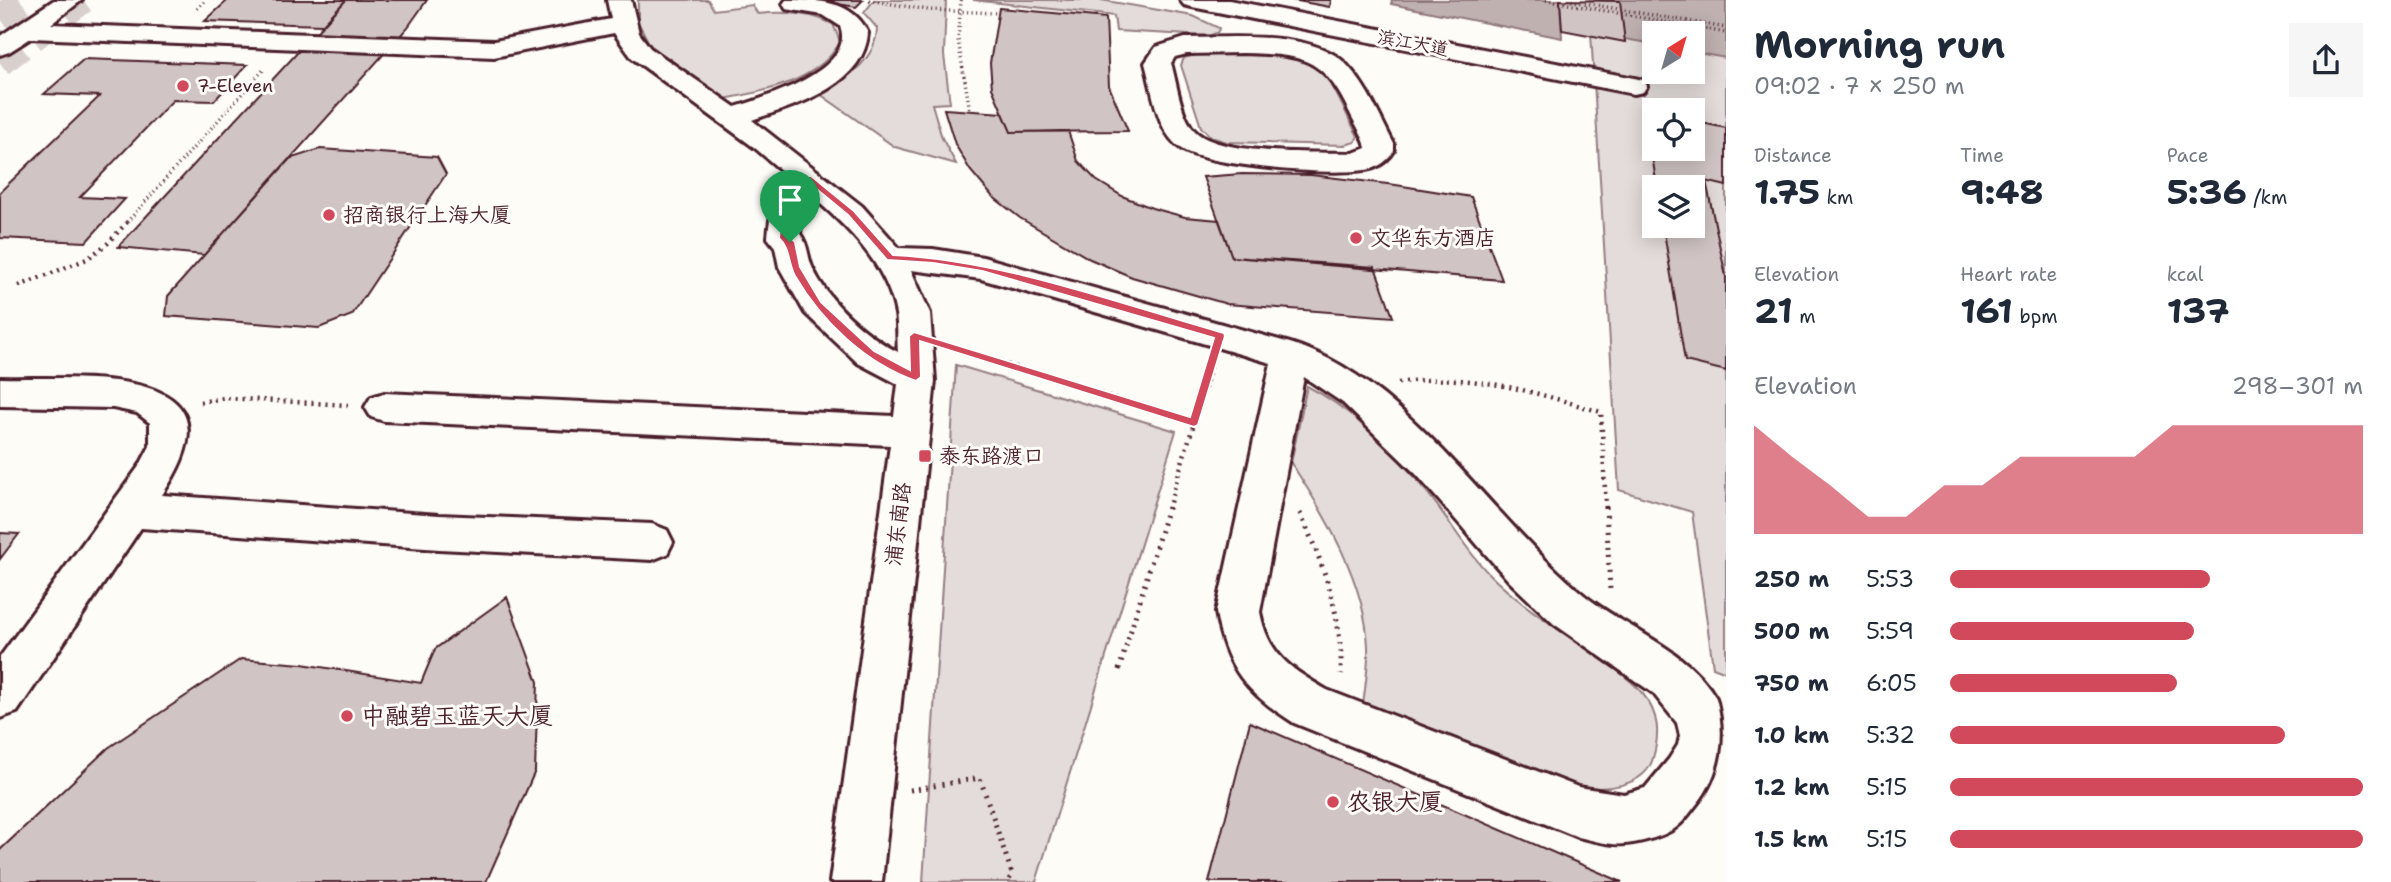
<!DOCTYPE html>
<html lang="en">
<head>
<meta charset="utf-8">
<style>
  body { margin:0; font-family:"Shantell Sans","LXGW WenKai TC",sans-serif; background:#f6f6f7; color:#1f2937; height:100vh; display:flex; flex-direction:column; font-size:26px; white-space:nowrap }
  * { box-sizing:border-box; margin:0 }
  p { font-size:23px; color:#747a83 }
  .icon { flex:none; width:38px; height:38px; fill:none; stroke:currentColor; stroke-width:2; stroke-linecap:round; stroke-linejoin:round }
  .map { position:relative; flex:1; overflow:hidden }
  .drawer { display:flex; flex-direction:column; background:#fff; width:665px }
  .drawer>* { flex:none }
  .needle { width:46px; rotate:37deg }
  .tools { position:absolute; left:1642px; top:21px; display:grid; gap:14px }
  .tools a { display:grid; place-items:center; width:63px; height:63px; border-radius:0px; background:#fff; box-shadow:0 4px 18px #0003; font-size:35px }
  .pin { position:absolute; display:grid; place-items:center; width:60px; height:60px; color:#fff; margin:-72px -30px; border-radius:50% 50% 50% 0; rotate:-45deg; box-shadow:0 0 7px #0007 }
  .pin .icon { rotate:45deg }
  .round { display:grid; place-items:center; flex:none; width:74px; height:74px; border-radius:0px; background:#f6f6f7 }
  .head { display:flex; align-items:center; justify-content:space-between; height:119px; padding:0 28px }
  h1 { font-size:38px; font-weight:700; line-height:52px }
  .stats { display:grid; grid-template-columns:repeat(3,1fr); gap:10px; height:119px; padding:7px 28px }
  .stats div { display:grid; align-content:center }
  .stats b { font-size:35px; font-weight:700 }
  .stats small { font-size:19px; font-weight:400 }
  .stats p { font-size:19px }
  .chart { height:196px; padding:14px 28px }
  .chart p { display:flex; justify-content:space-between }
  .chart svg { width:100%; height:126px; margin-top:7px; fill:#d1495b; opacity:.7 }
  ul { padding:0 28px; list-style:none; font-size:23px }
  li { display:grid; grid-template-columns:112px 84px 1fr; align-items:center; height:52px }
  li i { height:18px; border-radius:9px; background:#d1495b }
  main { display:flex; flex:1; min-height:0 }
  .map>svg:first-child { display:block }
</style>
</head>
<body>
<main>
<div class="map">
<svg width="1726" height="882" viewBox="0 0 1726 882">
  <rect width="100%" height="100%" fill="#fdfcf7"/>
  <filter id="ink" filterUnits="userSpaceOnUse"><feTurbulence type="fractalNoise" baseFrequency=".0143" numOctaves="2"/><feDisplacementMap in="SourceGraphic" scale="14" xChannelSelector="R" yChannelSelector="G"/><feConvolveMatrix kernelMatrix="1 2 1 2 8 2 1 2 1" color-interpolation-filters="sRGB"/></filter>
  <g filter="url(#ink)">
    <path fill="#e3dcda" stroke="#967e82" stroke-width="2" fill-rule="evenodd" d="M638,0H708L714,10L752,5L758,14C784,11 809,12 833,24L840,42C819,81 764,92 724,99L650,45L638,22Z
      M874,0H946L944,55L950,103L932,104L942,138L956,164L895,147L820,94C846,79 876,61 877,28L864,13Z
      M973,0H1101L1193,16L1219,28L1218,32L1209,36L1116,31L1114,16Z
      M1589,0H1612L1726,21V672L1713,667L1692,512L1619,490ZM1654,33H1692V72H1654ZM1654,110H1692V149H1654ZM1654,187H1692V226H1654Z
      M1200,54C1228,56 1302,50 1321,70C1335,85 1347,118 1358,136L1355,142L1345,145L1227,142L1211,137L1201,127L1181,65L1184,58Z
      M956,365L1176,431L1036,882H923Z
      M1307,386C1352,409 1390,447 1422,486C1446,514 1463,547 1489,574C1520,605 1559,629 1594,654C1611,666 1630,678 1643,694C1659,714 1660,734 1653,758C1645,788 1601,791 1576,786C1544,780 1515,767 1486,755C1445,739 1404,722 1363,706C1365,686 1369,666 1368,646C1365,582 1325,514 1291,463Z"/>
    <path fill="#c0b1b1" stroke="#91777b" stroke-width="2" d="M1392,0H1560L1562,38L1391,4Z
      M1611,0H1726V58L1692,52V33H1654V44L1624,39L1620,2Z"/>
    <path fill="#d0c5c4" stroke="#4a1f2b" stroke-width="2" d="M228,0H346L322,25L205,21Z
      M346,0H427L408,27L204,255L118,247Z
      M814,0H863L856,7Z
      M1292,0H1331L1330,7Z
      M1560,0L1620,1L1625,42L1562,30Z
      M999,8L1106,18L1109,86L1128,131L1011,132L992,88L990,63Z
      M84,59L247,65L214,101L173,100L80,197L125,199L86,242L0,238V192L100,96L44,94Z
      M944,109L1003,113L1011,132L1068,131L1078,161L1096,180L1122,196L1152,208L1185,217L1219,220L1232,257L1375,267L1393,317L1227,304L1132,277L1090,259L1020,218L992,196L970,170L955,144Z
      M1645,112L1654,113V149H1692V121L1726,128V186L1706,181L1726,277V371L1685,361L1663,226H1692V187H1657Z
      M320,149L437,157L446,174L352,315L319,328L166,316L168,296L289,159Z
      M1242,174L1311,175L1396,185L1471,197L1502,280L1232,257L1203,177Z
      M0,533L19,534L0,559Z
      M507,597L538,682L535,771L486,882H0V850L108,748L241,659L302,664L421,683L435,649Z
      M1250,722L1622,882H1209Z"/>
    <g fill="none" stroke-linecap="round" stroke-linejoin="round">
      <path stroke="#d9d0ce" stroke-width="27" stroke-dasharray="27 14" stroke-linecap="butt" d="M0,18L23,0
        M0,63L83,0"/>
      <g stroke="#4a1f2b" stroke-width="6">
        <path id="minor" d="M54,0H82L51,24L494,41L611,19L607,0H631L639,33L650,48L735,107C764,98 857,70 840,26L823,15L786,9L783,4L786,0C818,0 853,0 868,33C864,86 794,106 752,120L862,206L899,248L933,249L983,257L1290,343C1407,378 1491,519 1584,595C1626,629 1688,649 1716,698C1726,735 1721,775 1696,805C1691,811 1686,819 1679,825C1669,835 1640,843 1625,844C1611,846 1592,840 1578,837L1294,723C1248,694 1225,668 1216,612L1271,363L981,279L911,270L930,313L935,381L882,882H830L890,445L384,421L371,417L365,407L371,397L384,393L894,416L898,384L858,363L805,313L779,267L775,247L768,238C770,214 773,196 790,178L755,148L632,58L614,33L494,57L31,38L9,52L0,55V36ZM809,194C846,225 887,264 896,314C898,326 897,340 898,352C866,336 828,301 813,269C807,257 809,245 800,234L803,204ZM1304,377L1343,403L1417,475L1509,581L1554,624L1653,693L1677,723L1680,736L1678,745L1669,759L1645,788L1624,794L1578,787L1327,690C1291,669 1268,655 1260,612Z
          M1180,0H1229L1634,78L1643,80L1647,86L1643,92L1634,94L1192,7L1184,5Z
          M1185,38C1230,38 1313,29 1347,65C1368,87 1380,118 1394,144V151C1390,158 1382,165 1374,168C1345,178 1210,166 1183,150C1156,133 1153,91 1145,63L1156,47ZM1243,53C1302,55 1323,56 1350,113C1355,124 1364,136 1366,148L1353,153C1318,152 1217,156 1194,130C1180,114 1177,83 1171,63L1175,57L1187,54Z
          M0,378C81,380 253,361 162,495L439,515L652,524L667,530L673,542L667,554L652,560L439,549L141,528L17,712L0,718V657L140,465L150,446V423L137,413L113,408L0,406Z"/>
      </g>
      <path stroke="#4a1f2b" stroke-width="3.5" stroke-dasharray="1 3.5" stroke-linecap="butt" d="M961,0L958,40L970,111
        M1546,0L1726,33
        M1567,0L1726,28
        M197,9L206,0
        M127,222L265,68"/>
      <path stroke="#4a1f2b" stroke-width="4.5" stroke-dasharray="2 5" stroke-linecap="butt" d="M19,286L87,259L108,243L129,220
        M954,348L1194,423
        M1398,383C1470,371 1533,392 1601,412L1606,509
        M200,402L224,398L348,405
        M1168,509L1211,367"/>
      <path stroke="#4a1f2b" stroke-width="5" stroke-dasharray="2 6" stroke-linecap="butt" d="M1606,507L1610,590
        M1300,513C1324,566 1343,616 1341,675
        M1119,670L1168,507
        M910,790L980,778L1012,874L1008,882"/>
      <use href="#minor" fill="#fdfcf7" fill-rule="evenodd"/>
      <path stroke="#4a1f2b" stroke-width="3.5" stroke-dasharray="1 3.5" stroke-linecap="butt" d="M869,0L928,10L998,13"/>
    </g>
  </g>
  <path fill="#d1495b" stroke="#fff" stroke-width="2" fill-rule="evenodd" d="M805,176H811L854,211L893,255C1002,260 1118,303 1224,333L1225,336L1198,425L1194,427L920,341L921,377L916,381C865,363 822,322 795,276C788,263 790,248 779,238C782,206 780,197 805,176ZM808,182L848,215L887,260L933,263L982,271L1214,338L1190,417L914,332L909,336L910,370L874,351L821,302L800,267L795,242L789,236C791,212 789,199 808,182Z"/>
  <g fill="#d1495b" stroke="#fdfcf7" stroke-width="2.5">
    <circle cx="183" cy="86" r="7"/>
    <circle cx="329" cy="215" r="7"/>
    <circle cx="1356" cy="238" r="7"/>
    <rect x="918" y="449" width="14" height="14" rx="3.5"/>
    <circle cx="347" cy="716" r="7"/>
    <circle cx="1333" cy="802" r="7"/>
  </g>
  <g text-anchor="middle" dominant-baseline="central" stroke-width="6" stroke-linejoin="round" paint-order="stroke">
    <g font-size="18" fill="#4a1f2b" stroke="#fdfcf7">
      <text transform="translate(1413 43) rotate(11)">滨江大道</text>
    </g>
    <g font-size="18" fill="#4a1f2b" stroke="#fdfcf7" text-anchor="start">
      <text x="197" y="86">7-Eleven</text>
    </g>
    <g font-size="21" fill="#4a1f2b" stroke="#fdfcf7" text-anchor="start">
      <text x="343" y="215">招商银行上海大厦</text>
      <text x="1370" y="238">文华东方酒店</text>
      <text x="939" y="456">泰东路渡口</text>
    </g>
    <g font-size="21" fill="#4a1f2b" stroke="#fdfcf7">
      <text transform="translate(898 524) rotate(-83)">浦东南路</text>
    </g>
    <g font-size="24" fill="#4a1f2b" stroke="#fdfcf7" text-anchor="start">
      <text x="361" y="716">中融碧玉蓝天大厦</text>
      <text x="1347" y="802">农银大厦</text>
    </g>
  </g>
</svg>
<div class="tools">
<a><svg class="needle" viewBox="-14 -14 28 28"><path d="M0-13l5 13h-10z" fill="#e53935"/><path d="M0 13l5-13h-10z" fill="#747a83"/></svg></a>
<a><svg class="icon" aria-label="locate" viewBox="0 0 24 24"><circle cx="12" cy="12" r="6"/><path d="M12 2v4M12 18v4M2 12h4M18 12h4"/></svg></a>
<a><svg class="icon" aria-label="layers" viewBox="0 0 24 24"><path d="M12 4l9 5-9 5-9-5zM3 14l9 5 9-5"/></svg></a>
</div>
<div class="pin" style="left:790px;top:242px;background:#1e9e55"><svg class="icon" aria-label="arrive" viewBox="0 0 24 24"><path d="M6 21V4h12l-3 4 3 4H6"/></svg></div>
</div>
<section class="drawer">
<div class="head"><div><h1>Morning run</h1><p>09:02 · 7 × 250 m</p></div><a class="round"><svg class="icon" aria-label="share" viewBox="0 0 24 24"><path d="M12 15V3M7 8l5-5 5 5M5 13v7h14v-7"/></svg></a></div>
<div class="stats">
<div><p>Distance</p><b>1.75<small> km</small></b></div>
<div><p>Time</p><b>9:48</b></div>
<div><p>Pace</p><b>5:36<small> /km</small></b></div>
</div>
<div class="stats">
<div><p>Elevation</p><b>21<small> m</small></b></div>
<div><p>Heart rate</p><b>161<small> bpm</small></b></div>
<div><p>kcal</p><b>137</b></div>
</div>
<div class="chart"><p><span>Elevation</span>298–301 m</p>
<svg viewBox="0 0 160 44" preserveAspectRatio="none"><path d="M0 44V6L10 17L20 27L30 38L40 38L50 27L60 27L70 17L80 17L90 17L100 17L110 6L120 6L130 6L140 6L150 6L160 6V44z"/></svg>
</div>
<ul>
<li><b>250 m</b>5:53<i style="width:63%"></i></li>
<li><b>500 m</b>5:59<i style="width:59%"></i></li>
<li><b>750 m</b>6:05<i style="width:55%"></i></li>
<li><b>1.0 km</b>5:32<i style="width:81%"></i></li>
<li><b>1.2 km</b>5:15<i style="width:100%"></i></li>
<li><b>1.5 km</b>5:15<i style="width:100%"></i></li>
</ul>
</section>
</main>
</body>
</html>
